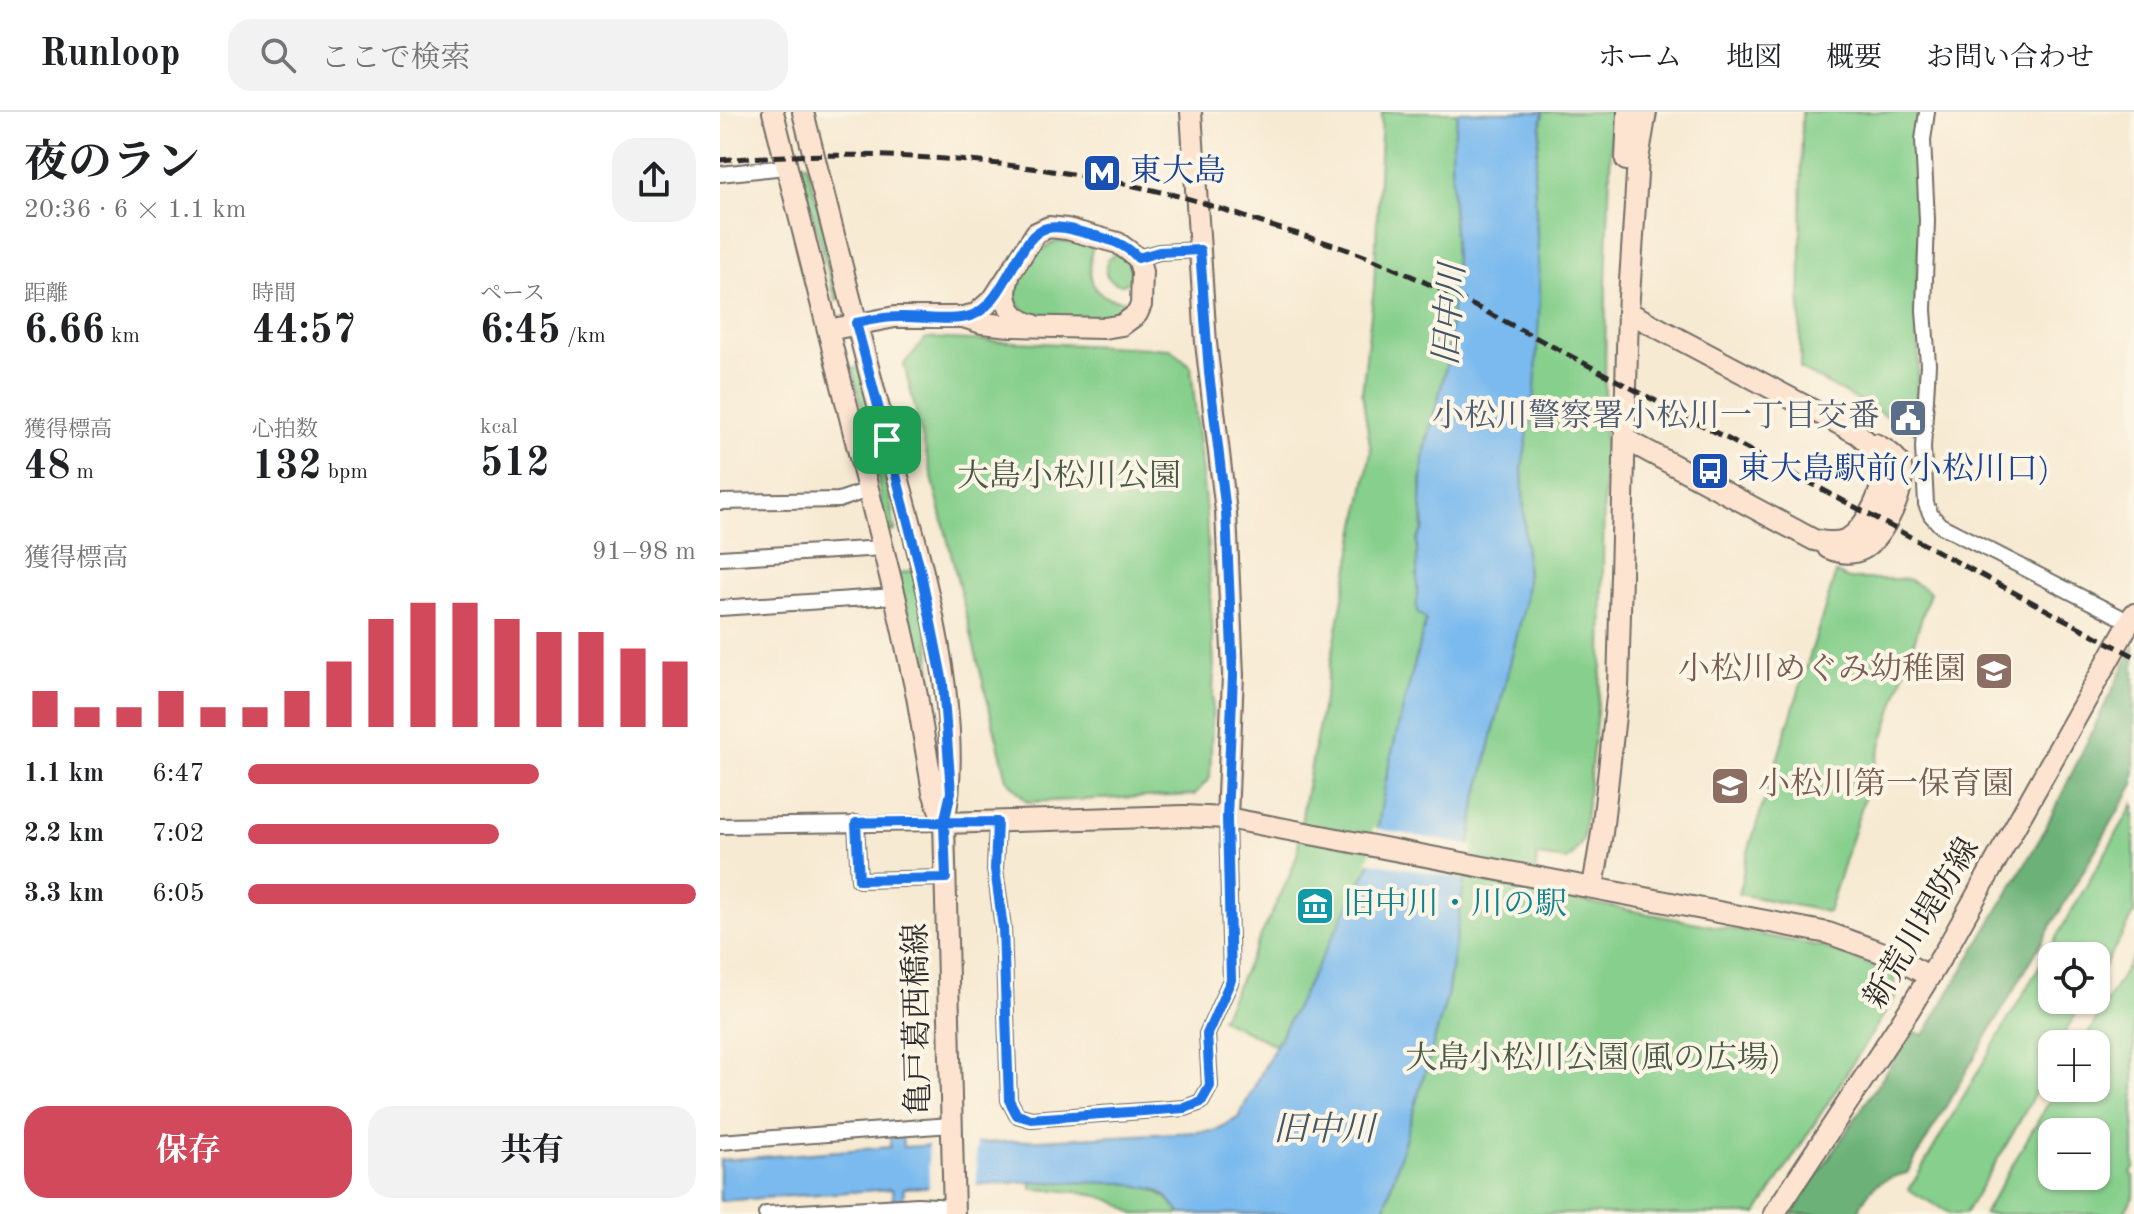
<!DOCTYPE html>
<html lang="ja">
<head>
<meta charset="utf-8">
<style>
  body { margin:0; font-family:"Old Standard TT","Noto Serif JP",serif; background:#f2f2f2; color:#202124; height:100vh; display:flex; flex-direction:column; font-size:30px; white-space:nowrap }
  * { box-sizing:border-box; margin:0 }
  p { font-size:26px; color:#757577 }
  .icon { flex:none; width:44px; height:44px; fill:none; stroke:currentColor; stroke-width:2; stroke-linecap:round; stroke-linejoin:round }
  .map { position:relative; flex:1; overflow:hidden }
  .side { display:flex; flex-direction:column; background:#fff; width:720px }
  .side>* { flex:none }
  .fabs { position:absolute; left:1318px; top:830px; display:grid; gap:16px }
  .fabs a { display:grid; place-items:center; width:72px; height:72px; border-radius:16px; background:#fff; box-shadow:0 2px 6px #0004; font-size:40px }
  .pin { position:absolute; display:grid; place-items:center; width:68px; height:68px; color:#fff; margin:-34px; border-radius:16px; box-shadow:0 4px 12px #0006 }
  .round { display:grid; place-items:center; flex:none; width:84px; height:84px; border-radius:24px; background:#f2f2f2 }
  .overview { display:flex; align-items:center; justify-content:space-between; height:136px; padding:0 24px }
  h1 { font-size:44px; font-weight:700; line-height:60px }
  .figures { display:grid; grid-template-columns:repeat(3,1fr); gap:12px; height:136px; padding:8px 24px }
  .figures div { display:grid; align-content:center }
  .figures b { font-size:40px; font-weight:700 }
  .figures small { font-size:22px; font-weight:400 }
  .figures p { font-size:22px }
  .chart { height:224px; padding:16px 24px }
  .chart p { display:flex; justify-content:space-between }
  .chart svg { width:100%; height:144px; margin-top:8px; stroke:#d1495b; stroke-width:6 }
  .action { display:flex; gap:16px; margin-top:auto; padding:16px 24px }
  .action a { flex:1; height:92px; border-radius:24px; background:#d1495b; color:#fff; font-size:32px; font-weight:700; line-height:92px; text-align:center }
  .action a+a { background:#f2f2f2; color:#202124 }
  ul { padding:0 24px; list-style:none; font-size:26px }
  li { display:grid; grid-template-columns:128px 96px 1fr; align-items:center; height:60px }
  li i { height:20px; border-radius:10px; background:#d1495b }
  header { display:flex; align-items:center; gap:48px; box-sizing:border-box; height:112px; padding:0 40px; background:#fff; border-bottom:2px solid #e0e0e0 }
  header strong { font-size:38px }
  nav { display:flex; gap:44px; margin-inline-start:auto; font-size:28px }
  .search { width:560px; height:72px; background:#f2f2f2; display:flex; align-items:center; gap:20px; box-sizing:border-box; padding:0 28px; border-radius:24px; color:#757577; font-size:30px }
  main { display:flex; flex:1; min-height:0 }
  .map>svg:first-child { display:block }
</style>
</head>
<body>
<header>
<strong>Runloop</strong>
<div class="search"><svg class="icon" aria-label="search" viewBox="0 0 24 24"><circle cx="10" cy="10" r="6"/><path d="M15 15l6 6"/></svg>ここで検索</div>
<nav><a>ホーム</a><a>地図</a><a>概要</a><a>お問い合わせ</a></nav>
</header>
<main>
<section class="side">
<div class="overview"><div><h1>夜のラン</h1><p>20:36 · 6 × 1.1 km</p></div><a class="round"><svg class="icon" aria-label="share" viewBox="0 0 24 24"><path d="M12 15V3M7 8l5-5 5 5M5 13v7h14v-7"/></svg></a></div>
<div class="figures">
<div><p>距離</p><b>6.66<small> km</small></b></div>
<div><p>時間</p><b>44:57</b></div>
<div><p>ペース</p><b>6:45<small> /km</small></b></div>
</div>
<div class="figures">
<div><p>獲得標高</p><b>48<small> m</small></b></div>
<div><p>心拍数</p><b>132<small> bpm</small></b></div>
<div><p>kcal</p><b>512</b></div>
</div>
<div class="chart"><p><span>獲得標高</span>91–98 m</p>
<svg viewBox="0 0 160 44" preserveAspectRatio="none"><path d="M5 44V33M15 44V38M25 44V38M35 44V33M45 44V38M55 44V38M65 44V33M75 44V24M85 44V11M95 44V6M105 44V6M115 44V11M125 44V15M135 44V15M145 44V20M155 44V24"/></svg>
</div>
<ul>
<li><b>1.1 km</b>6:47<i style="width:65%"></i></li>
<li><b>2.2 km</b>7:02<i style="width:56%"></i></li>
<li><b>3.3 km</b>6:05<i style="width:100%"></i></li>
</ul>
<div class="action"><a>保存</a><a>共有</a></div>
</section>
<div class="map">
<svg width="1414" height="1102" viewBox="0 0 1414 1102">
  <rect width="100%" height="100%" fill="#fcf5e5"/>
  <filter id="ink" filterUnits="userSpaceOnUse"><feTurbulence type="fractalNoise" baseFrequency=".0125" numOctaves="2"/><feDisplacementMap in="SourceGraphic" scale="16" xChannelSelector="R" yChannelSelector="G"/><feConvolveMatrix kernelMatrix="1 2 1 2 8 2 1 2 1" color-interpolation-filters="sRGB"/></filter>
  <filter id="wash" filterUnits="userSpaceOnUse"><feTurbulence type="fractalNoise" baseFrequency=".006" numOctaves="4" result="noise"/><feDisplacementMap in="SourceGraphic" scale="32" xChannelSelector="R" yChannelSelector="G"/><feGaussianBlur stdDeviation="1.8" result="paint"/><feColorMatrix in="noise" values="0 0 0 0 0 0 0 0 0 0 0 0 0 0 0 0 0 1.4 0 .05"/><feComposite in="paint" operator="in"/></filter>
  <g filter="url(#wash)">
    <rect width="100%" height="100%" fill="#f7ead3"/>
    <path fill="#86cf8c" stroke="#587d5c" stroke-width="2" fill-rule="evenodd" d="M662,0H738L731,44L735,150L728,247L717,298L707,325L701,370L706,508L667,660L655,743L557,934L501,907L570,763L577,743L584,691L651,339L642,281L654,175Z
      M823,0H892L886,172L882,554L863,728L853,743L847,748L817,744L813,780L1099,834L1173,861L1177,882L1037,1102H663L727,885L756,690L804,495L807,470L802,356L820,184L814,62Z
      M1082,0H1198L1195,52L1199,129L1195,195L1199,249L1194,319L1080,257Z
      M79,52H87L121,187L116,189Z
      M339,129L367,132L372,136C365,175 376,190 416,189L400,209H324L307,203L295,189C297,163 313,136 339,129Z
      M396,141C406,146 414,154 412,167C403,176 394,172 386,163L387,147Z
      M206,226L450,237L471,254L486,401L494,554L490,666L474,683L307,690L287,667L184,252Z
      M140,255L163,346L175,419L166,420L153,336L132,257Z
      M193,458L209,527L213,600L209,601L199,544L178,462Z
      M1116,461L1129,467H1188L1210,480L1108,800L1019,782L1026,746Z
      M1414,692V802L1376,868V844H1332V888H1364L1338,932H1332C1332,965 1264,1068 1245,1102H1231L1189,1078Z
      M1414,843V1056L1411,1061L1414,1065V1084L1403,1102H1264L1337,976H1376V932H1362ZM1332,1020H1376V1064H1332Z
      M381,1069C416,1072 439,1071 461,1102H414C386,1078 347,1079 312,1077V1070Z"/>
    <path fill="#6cb278" stroke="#4c6e52" stroke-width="2" d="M1414,533V672L1187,1061C1161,1067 1146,1075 1138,1102H1072L1191,922L1196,920L1204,923L1321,725Z"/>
    <path fill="#7abaee" stroke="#52728c" stroke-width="2" d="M738,0H823L814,62L820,184L815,279L802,356L807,470L804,495L756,690L727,885L663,1102H461L445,1083L437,1078L404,1071L312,1070L184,1076L183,1088L173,1089L172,1077L0,1089V1048L170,1035V1025L182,1024L183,1035L494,1019L518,1006L655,743C662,663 686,586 706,508L697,500V428L704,416L701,392L703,347L728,247L735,150L731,44Z"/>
    <path fill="#f7ead3" d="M653,716L753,734L748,768L647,749L651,742Z
      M256,1027L257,1076L209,1077L208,1029Z"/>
  </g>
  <g filter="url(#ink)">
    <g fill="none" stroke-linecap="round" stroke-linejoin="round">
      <g stroke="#726e66" stroke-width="18">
        <path id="street" d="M1207,0L1203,28L1207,108L1204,198L1208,252L1203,336L1206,392L1211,403L1220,413L1410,510
          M0,62L66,55
          M418,146L439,140L480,138
          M0,390L119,388L148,378
          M0,446L163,436
          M0,496L175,484
          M277,710L275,757L283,816L289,988L297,1003L311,1007L465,996L481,990L490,974L487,922L511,868L507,706
          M136,711L139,768L226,766
          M0,714L224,711
          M0,1030L231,1013
          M46,1102L198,1093L234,1095"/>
      </g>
      <g stroke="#726e66" stroke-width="24">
        <path id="secondary" d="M53,0L175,484L197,584L213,680L224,711
          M83,0C108,100 133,200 160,300C192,419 248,590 224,711L234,1102
          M471,0L486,231L506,400L513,563L507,706
          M906,48L908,0
          M289,165C281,188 290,207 314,213
          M108,218L175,205H243L256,202L274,186L316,121L329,115L347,117L398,131L418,146L422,160L421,193L417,202L402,213L384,216L290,214L262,211L243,205
          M905,327L1094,428C1104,430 1115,432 1125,428C1145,421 1169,370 1162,351C1158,339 1147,330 1138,322L908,200
          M1108,436C1119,441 1131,443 1143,437C1162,428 1191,371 1179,351C1174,342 1164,337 1155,332
          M224,711L464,704L507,706L1108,821L1169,843L1209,864
          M873,775L882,721L898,576L908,200L918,47L926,0
          M1054,1102L1189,898L1231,829L1414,502"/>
      </g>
      <use href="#street" stroke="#fff" stroke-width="14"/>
      <use href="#secondary" stroke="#fde4d1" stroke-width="20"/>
      <path stroke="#2b2b2b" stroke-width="5" stroke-dasharray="12 6" stroke-linecap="butt" d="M0,48C148,36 297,46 441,80C479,88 515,102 551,114C581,123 610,131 639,142C741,182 837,238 934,288C1095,372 1253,460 1414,544"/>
    </g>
  </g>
  <g fill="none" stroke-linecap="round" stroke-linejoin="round" filter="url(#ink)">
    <g stroke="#fff" stroke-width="16">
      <path id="route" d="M167,328L201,461L223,571L231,680L224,711L226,766L139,768L136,711C183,709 230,711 277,710L275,757L283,816L289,988L297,1003L311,1007L465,996L481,990L490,974L487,922L511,868L507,706L513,563L506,400L489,261L480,138L439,140L418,146C405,131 388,127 369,122C356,119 341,113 327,116C299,121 286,190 253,203C231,211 202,204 179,205C164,205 150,208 136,211L167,328"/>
    </g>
    <use href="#route" stroke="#1a73e8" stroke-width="10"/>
  </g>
  <defs>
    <g id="metro-square" transform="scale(2)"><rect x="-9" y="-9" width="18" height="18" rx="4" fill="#1a4fb4" stroke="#fcf5e5"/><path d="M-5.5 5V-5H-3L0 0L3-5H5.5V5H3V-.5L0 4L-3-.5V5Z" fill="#fff"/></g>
    <g id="civic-square" transform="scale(2)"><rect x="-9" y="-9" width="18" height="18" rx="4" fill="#5c6f8a" stroke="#fcf5e5"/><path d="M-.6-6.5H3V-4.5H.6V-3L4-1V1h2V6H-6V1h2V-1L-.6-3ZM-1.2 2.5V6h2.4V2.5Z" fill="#fff"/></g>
    <g id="bus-square" transform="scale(2)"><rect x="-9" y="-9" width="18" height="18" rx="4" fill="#1a4fb4" stroke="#fcf5e5"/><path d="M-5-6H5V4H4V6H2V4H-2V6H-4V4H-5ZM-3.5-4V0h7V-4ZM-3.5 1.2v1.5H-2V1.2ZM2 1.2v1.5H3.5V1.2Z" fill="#fff"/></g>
    <g id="school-square" transform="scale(2)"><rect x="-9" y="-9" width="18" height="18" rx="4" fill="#8d6e63" stroke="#fcf5e5"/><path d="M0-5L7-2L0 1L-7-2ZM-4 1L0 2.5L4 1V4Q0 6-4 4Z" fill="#fff"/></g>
    <g id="museum-square" transform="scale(2)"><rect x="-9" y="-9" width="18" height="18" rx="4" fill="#0f9aa8" stroke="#fcf5e5"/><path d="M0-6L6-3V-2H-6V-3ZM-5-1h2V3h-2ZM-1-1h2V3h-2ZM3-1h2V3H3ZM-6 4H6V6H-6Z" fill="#fff"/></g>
  </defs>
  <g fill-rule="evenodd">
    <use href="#metro-square" x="382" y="61"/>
    <use href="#civic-square" x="1188" y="306"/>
    <use href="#bus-square" x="990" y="359"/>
    <use href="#school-square" x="1274" y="559"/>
    <use href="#school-square" x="1010" y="674"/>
    <use href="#museum-square" x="595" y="794"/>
  </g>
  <g text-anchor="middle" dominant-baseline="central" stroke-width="8" stroke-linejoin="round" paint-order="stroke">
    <g font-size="32" fill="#164399" stroke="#fcf5e5" text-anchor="start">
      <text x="410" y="61">東大島</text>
      <text x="1018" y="359">東大島駅前(小松川口)</text>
    </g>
    <g font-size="32" fill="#4e5e75" stroke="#fcf5e5" text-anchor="end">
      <text x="1160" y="306">小松川警察署小松川一丁目交番</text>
    </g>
    <g font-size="32" fill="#465c48" stroke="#fcf5e5">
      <text x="349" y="366">大島小松川公園</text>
      <text x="873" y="948">大島小松川公園(風の広場)</text>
    </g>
    <g font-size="32" fill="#785e54" stroke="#fcf5e5" text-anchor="end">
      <text x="1246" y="559">小松川めぐみ幼稚園</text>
      <text x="1038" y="674" text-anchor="start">小松川第一保育園</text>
    </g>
    <g font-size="32" fill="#0d838f" stroke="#fcf5e5" text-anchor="start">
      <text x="623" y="794">旧中川・川の駅</text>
    </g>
    <g font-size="32" fill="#2b2b2b" stroke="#fcf5e5">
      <text transform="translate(1203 812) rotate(-59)">新荒川堤防線</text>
      <text transform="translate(199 907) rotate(-91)">亀戸葛西橋線</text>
    </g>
    <g font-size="34" font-style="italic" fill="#435666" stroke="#fcf5e5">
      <text transform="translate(731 203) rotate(-86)">旧中川</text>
      <text x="604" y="1019">旧中川</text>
    </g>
  </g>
</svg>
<div class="fabs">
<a><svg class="icon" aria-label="locate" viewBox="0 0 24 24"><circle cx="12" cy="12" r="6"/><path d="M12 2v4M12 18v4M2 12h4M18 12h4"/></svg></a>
<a>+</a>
<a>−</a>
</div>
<div class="pin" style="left:167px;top:328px;background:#1e9e55"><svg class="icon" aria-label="arrive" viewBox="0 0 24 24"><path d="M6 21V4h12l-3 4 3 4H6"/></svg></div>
</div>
</main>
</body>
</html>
